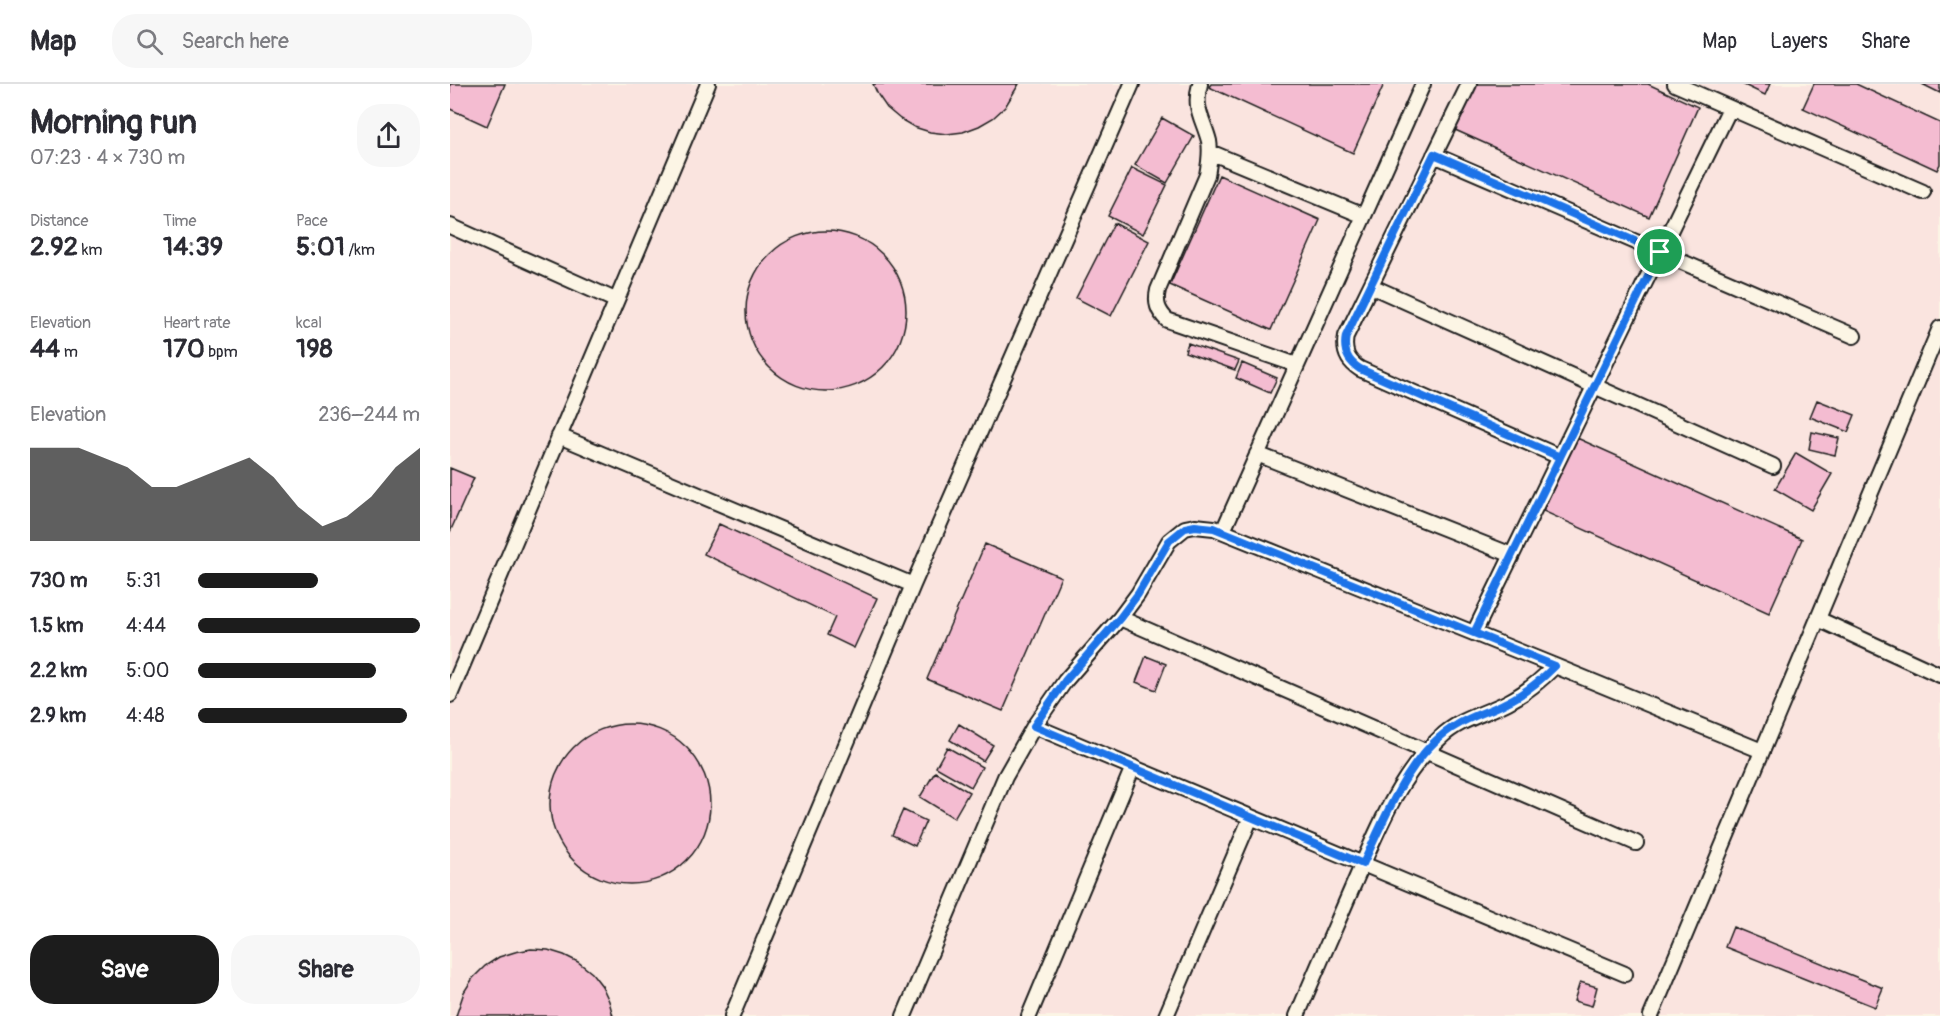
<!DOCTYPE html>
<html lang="en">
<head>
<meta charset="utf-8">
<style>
  body { margin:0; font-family:Pangolin,sans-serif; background:#f7f7f7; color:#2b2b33; height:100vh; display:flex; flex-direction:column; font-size:22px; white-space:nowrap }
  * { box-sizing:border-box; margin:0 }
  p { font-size:20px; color:#7c7c81 }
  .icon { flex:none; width:33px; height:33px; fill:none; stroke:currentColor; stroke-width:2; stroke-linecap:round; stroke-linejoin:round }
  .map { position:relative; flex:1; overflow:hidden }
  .drawer { display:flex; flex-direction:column; background:#fff; width:450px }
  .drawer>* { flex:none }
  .pin { position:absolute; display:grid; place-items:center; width:51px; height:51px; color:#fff; margin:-26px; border:3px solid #fff; border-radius:50%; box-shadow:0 2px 6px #0007 }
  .round { display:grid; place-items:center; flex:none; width:63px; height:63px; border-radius:24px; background:#f7f7f7 }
  .summary { display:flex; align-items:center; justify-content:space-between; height:102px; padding:0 30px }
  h1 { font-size:33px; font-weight:700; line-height:45px }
  .figures { display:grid; grid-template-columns:repeat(3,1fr); gap:9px; height:102px; padding:6px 30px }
  .figures div { display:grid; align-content:center }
  .figures b { font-size:26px; font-weight:700 }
  .figures small { font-size:16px; font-weight:400 }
  .figures p { font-size:16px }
  .chart { height:168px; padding:12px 30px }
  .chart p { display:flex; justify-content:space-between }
  .chart svg { width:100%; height:108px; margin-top:6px; fill:#1c1c1c; opacity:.7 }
  .cta { display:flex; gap:12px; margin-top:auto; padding:12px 30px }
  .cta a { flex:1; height:69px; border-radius:24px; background:#1c1c1c; color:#fff; font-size:24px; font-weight:700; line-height:69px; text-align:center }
  .cta a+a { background:#f7f7f7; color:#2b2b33 }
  ul { padding:0 30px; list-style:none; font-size:20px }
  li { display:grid; grid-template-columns:96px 72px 1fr; align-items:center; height:45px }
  li i { height:15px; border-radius:8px; background:#1c1c1c }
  header { display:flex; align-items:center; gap:36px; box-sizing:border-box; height:84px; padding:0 30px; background:#fff; border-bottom:2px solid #e1e1e2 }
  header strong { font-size:28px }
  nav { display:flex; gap:33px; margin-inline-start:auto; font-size:21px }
  .search { width:420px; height:54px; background:#f7f7f7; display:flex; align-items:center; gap:15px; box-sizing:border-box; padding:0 21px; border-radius:24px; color:#7c7c81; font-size:22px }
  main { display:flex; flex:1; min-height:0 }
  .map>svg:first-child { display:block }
</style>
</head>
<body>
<header>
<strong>Map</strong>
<div class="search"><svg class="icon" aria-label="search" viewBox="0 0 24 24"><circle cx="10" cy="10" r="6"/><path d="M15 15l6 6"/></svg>Search here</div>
<nav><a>Map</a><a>Layers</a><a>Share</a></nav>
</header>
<main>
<section class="drawer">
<div class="summary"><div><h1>Morning run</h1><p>07:23 · 4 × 730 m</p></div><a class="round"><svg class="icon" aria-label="share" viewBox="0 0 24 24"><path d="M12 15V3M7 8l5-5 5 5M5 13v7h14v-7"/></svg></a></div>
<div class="figures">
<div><p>Distance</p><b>2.92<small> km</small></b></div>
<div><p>Time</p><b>14:39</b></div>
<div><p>Pace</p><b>5:01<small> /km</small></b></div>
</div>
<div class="figures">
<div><p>Elevation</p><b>44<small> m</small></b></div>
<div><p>Heart rate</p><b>170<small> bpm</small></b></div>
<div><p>kcal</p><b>198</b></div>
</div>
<div class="chart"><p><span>Elevation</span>236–244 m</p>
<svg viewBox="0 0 160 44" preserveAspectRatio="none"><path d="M0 44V6L10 6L20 6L30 10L40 14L50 22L60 22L70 18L80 14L90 10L100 18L110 30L120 38L130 34L140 26L150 14L160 6V44z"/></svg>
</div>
<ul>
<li><b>730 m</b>5:31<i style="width:54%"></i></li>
<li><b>1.5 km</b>4:44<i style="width:100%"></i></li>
<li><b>2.2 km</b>5:00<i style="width:80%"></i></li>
<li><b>2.9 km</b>4:48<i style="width:94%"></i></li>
</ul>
<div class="cta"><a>Save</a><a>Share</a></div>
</section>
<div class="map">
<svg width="1490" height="932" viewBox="0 0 1490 932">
  <rect width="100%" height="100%" fill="#fcf5e5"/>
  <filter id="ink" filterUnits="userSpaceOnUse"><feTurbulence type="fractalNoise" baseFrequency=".0167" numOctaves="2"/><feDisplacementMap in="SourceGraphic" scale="12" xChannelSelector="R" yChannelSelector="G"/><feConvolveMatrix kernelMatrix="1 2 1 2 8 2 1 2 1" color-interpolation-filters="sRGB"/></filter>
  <g filter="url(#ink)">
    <path fill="#fae4df" d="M0,0H1490V932H0Z"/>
    <path fill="#f4bcd1" stroke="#1c1c1c" stroke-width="1.5" d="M0,0H55L37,42L0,25Z
      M423,0H569L555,23L543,34L529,42L513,48L497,50L480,48L464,43L450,35L437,24L428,11Z
      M761,0H934L903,69L759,3Z
      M1023,0H1198L1248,23L1199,133L1003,45Z
      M1292,0H1320L1315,11Z
      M1364,0H1406L1490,39V80L1487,86L1353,24Z
      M1472,0H1490V9Z
      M712,34L744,52L717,99L685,81Z
      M682,84L717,101L693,150L658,132Z
      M769,91L870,136L821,246L720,201Z
      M664,139L699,157L661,232L626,214Z
      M296 227a80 80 0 1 1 160 0a80 80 0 1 1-160 0Z
      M738,259L789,277L785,286L735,268Z
      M792,279L827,294L820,309L786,294Z
      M1367,316L1405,331L1398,348L1360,333Z
      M1362,348L1389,354L1385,371L1359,365Z
      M1127,354L1352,455L1319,529L1093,427Z
      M1346,369L1382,390L1361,426L1325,405Z
      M0,384L24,394L0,448Z
      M269,440L427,514L404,564L377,551L385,533L254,470Z
      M535,460L611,493L553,627L477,595Z
      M696,572L716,580L706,606L686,598Z
      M100 720a80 80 0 1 1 160 0a80 80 0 1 1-160 0Z
      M509,640L543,661L533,677L500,656Z
      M497,663L532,683L521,703L486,683Z
      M485,688L519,708L504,734L470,713Z
      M453,726L476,737L465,762L442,751Z
      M1283,843L1433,904L1425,923L1275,863Z
      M81,865L98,866L114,871L128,878L142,889L152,902L159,917L163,932H6L14,908L23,894L35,882L49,873L65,868Z
      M1130,898L1147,903L1142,922L1124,917Z"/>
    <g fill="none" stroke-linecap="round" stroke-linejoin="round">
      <g stroke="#1c1c1c" stroke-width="18">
        <path id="service" d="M750,0C743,25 753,34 759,57C761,69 759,80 757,91L708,206C705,219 708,227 717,236L847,281
          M1019,0L896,252C893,267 897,277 910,285L1110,373
          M1225,0L1473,108
          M760,68L914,132
          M984,71L1404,252
          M0,142L165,216
          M921,202L1323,382
          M109,352L463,501
          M807,370L1062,471
          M773,447L973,0
          M670,534L1186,759
          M1368,535L1490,591
          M1024,549L1280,24
          M1105,582L1312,667
          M0,611L258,0
          M584,642L1175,890
          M282,932L463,501L682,0
          M454,932L555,693L584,642L615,597L670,534L688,510L719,457L735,444L745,442L764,444L1105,582C1091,596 1076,609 1058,618C1035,630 1009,635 990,654C947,693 926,750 903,802C884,846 865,889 847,932
          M579,932L683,683
          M716,932L801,733
          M1201,932L1490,244"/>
      </g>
      <use href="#service" stroke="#fcf5e5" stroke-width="14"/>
    </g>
  </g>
  <g fill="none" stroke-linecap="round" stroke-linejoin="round" filter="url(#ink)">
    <g stroke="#fff" stroke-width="12">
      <path id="route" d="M1210,168L1024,549L764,444L745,442L735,444L719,457L688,510L670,534L615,597L584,642L913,780C935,734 960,667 1007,641C1023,631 1041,627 1057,618C1076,609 1090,597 1105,582L1024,549L1110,373L910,285C897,277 893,267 896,252L984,70L1210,168"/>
    </g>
    <use href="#route" stroke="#1a73e8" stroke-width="8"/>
  </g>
</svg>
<div class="pin" style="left:1210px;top:168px;background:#1e9e55"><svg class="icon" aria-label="arrive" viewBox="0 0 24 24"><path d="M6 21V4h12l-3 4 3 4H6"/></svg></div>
</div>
</main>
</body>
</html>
